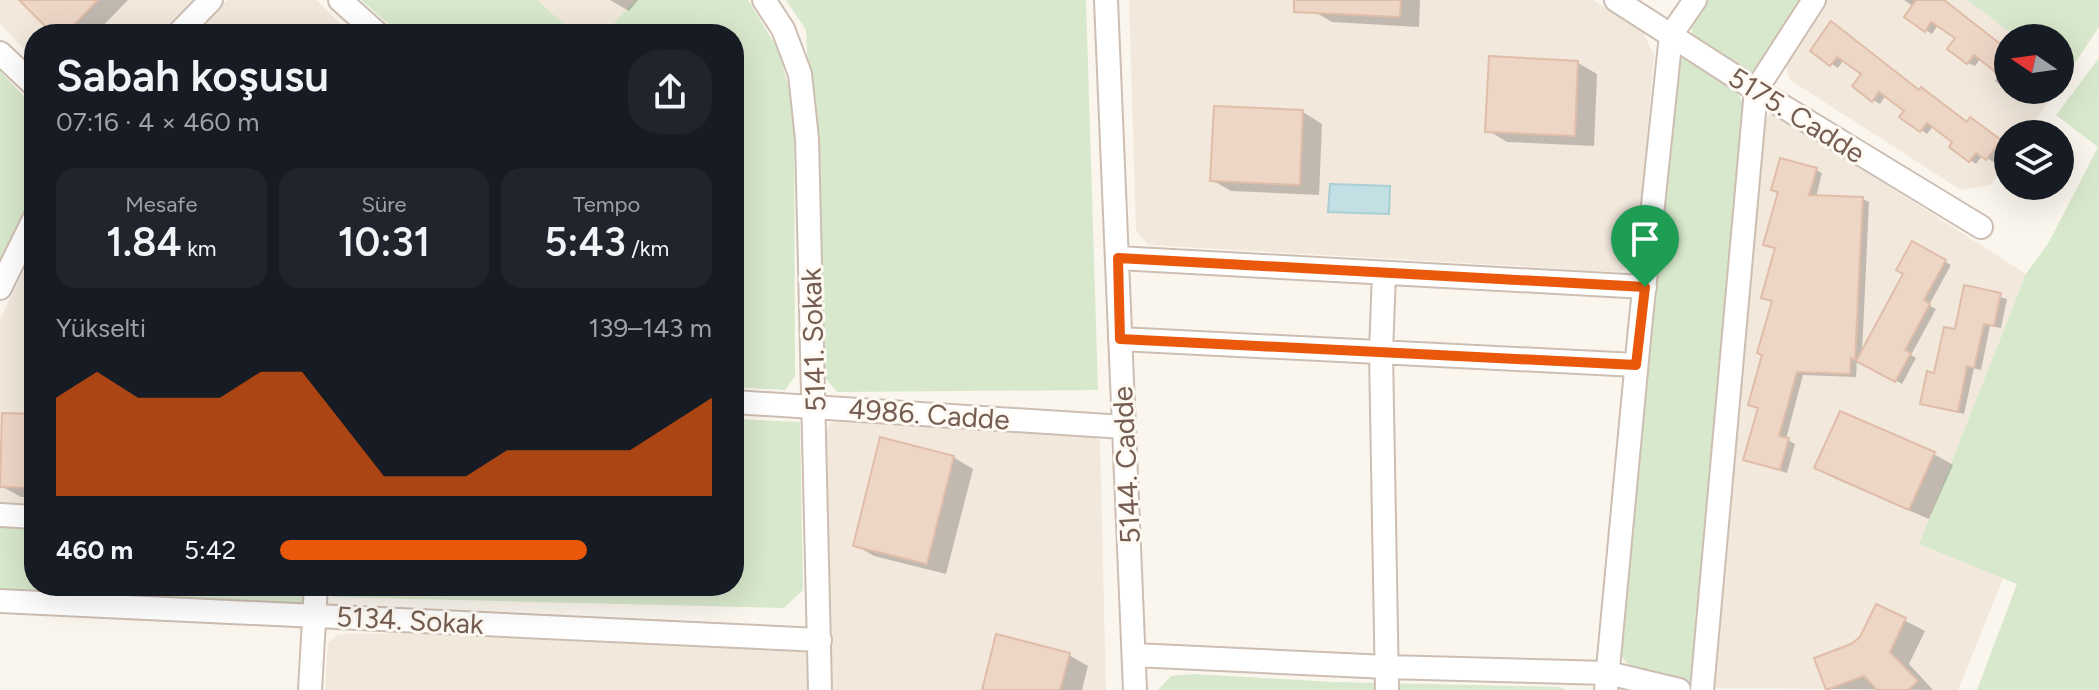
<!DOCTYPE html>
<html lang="tr">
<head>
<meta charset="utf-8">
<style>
  body { margin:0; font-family:Figtree,sans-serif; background:#20242c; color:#f1f3f6; height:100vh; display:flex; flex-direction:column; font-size:30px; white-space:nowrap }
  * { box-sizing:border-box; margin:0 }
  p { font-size:26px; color:#9ea1a6 }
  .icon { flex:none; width:44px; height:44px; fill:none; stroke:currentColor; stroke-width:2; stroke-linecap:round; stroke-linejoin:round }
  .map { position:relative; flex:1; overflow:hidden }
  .sheet { position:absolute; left:24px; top:24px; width:720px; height:572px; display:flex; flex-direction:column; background:#171b24; border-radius:32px; box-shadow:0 8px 32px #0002 }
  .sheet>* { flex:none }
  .needle { width:52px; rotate:283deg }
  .controls { position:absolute; left:1994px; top:24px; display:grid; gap:16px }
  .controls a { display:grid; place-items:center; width:80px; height:80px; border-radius:50%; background:#171b24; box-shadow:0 8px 32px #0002; font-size:40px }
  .pin { position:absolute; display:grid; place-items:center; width:68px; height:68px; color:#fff; margin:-82px -34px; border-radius:50% 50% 50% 0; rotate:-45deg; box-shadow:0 0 8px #0007 }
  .pin .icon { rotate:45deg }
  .round { display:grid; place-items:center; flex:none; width:84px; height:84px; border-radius:32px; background:#20242c }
  .head { display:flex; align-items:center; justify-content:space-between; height:136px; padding:0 32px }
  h1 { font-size:44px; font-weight:600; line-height:60px }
  .stats { display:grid; grid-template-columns:repeat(3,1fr); gap:12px; height:136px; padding:8px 32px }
  .stats div { display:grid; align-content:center; border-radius:20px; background:#20242c; text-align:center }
  .stats b { font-size:40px; font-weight:600 }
  .stats small { font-size:22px; font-weight:400 }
  .stats p { font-size:22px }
  .chart { height:224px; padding:16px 32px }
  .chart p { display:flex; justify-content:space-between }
  .chart svg { width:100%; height:144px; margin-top:8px; fill:#ea580c; opacity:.7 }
  ul { padding:0 32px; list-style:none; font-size:26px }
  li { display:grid; grid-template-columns:128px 96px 1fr; align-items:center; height:60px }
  li i { height:20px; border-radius:10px; background:#ea580c }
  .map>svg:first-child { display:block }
</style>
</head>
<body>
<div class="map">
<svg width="2099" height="690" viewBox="0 0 2099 690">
  <rect width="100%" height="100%" fill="#fbf6ed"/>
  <path fill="#f2e8dc" d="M0,0H198L165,34H34V59L0,24Z
    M228,0H316L351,34H193Z
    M537,0H635L604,34H575Z
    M1129,0H1593L1643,32L1654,55L1637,259L1620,272L1149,245L1136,231Z
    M1824,0H1967L2018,38H2008V90H2057L2026,134H2008V160L1991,185L1961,190L1790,80L1784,59Z
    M1773,112L2026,274L1919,544L2003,578L1958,690L1712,688L1762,122Z
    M34,250V506L0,504V319Z
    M832,421L1086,433L1100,440L1106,690H828L823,434Z
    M434,633L800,645L811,654V690H325L328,643L338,634Z"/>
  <path fill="#d8e8cc" d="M361,0H537L575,34H400Z
    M635,0H748L779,51L794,107L795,376L785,390L734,387V34H604Z
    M786,0H1086L1098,390L837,392L822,374L806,30Z
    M1704,0H1801L1753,74L1744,77L1692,33L1691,24Z
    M1967,0H2099V27L2067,75L2060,69V38H2018Z
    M1688,57L1738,94L1746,108L1691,686C1664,680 1633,679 1619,652L1670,76L1679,59Z
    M2099,58V690H1977L2017,584L1919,544L2026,274L2049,242L2098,147L2056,115Z
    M0,71L34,107V207L0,279Z
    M734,419L800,422L803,590L784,608L333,597V586H734Z
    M0,524L34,526V586H305L304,607L0,590Z
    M1194,674L1333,682L1559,687L1566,690H1158L1171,676Z"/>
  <path fill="#c2dfe4" stroke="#a9ced5" stroke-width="2" d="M1330,184L1390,186L1389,214L1328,212Z"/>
  <path fill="#0003" d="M26,0H128L95,34H56Z
    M610,0H638L629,11Z
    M1313,0H1420L1419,27L1332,22L1313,11Z
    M1904,0H1940L2008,50V90H2043L2036,98L2026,91L2020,99L2013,96L1995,81L2001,74L1981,58L1975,66L1968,63L1950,48L1958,38L1938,25L1932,34L1926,30L1914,7Z
    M1832,24L1920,92L1968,124L1977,123L2006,145L1993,162L1983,155L1976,164L1970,160L1955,142L1934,125L1927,134L1921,130L1907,110L1886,95L1880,104L1873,100L1864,74L1844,59L1838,68L1813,51Z
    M1578,63L1597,74L1594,146L1507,142L1487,130Z
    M1303,112L1322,124L1319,195L1231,191L1212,180Z
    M1816,170L1822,173L1816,197L1863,199L1869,202L1862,354L1906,273L1913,244L1951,265L1929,305L1936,309L1911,355L1916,358L1902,384L1857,359L1856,377L1803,375L1786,439L1795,444L1787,473L1746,459L1760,409L1751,404L1764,355L1773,302L1764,297L1777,249L1766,244Z
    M1966,288L2007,299L2001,328L1990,326L1981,370L1974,368L1964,414L1922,403L1956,332Z
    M34,416V497H21L1,486Z
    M1934,454L1953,465L1929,519L1836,479L1817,468Z
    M953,457L973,469L946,574L874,556L855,545Z
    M1877,606L1925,631L1909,664L1933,690L1828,689L1852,646L1862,638Z
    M1069,655L1088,666L1082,690H984Z"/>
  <path fill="#eed6c7" stroke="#e0bda9" stroke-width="2" d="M19,0H98L65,34H53Z
    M1294,0H1401L1400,17L1294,12Z
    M1916,0H1944L2008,50V82L1974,55L1967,64L1947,49L1955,38L1931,22L1925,32L1904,17Z
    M1831,21L1919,90L1921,87L1967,122L1970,117L2001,140L1986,160L1976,153L1969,162L1949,147L1952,142L1927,123L1920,132L1899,117L1904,111L1879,92L1872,102L1852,86L1861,74L1837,57L1830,66L1810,51Z
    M1489,56L1578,61L1575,136L1485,132Z
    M1214,106L1303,110L1300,185L1210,181Z
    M1780,158L1817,168L1809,195L1863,197L1855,360L1851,358L1850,374L1797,372L1779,436L1789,438L1780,470L1743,460L1758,408L1748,405L1762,355L1757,353L1772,301L1761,298L1775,248L1763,245L1778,192L1771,190Z
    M1912,241L1946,260L1924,300L1930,304L1905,350L1911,353L1895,382L1856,361L1903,274L1896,270Z
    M1964,285L2001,293L1994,326L1984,324L1974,368L1967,366L1958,412L1920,404L1927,371L1934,373L1944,327L1955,329Z
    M1840,411L1935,452L1909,510L1814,468Z
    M2,413L34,414V488L0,487Z
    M880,437L954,456L927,564L853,546Z
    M1876,604L1906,618L1890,652L1918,681L1908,690H1877L1864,676L1826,690L1814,658L1851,644L1860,637Z
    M996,634L1070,653L1060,690H982Z"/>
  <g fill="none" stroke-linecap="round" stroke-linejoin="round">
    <g stroke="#cdbeb3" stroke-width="26">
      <path id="minor" d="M340,0L378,34
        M764,0L783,29L800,74L807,139L820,690
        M1106,0L1135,690
        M1616,0L1756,90L1981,227
        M178,34L211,0
        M0,53L34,85
        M1118,258L1645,287
        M1384,273L1381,352L1387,690
        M0,288L34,219
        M1120,339L1636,365
        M734,402L1124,427
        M0,515L34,517
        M0,601L820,640
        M1134,655L1387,667L1608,673L1679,690
        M310,690L316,586
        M1606,690L1640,328L1671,35L1695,0
        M1702,690L1756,90L1814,0"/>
    </g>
    <use href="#minor" stroke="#fff" stroke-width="22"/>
  </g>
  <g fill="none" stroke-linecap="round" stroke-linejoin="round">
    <g stroke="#fff" stroke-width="16">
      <path id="route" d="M1118,258L1645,287L1636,365L1120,339Z"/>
    </g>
    <use href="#route" stroke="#ea580c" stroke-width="10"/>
  </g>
  <g text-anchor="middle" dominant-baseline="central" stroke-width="6" stroke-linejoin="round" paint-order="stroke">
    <g font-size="28" fill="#755e51" stroke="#fefaf3">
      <text transform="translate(1797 115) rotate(32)">5175. Cadde</text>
      <text transform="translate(813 340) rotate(-92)">5141. Sokak</text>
      <text transform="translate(929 414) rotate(4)">4986. Cadde</text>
      <text transform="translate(1126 465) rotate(-93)">5144. Cadde</text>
      <text transform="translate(410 620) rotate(3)">5134. Sokak</text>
    </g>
  </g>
</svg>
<div class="controls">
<a><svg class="needle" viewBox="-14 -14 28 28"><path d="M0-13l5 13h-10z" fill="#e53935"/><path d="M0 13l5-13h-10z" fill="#9ea1a6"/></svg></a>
<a><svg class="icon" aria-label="layers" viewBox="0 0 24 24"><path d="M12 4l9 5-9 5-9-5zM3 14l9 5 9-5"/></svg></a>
</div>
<div class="pin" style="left:1645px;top:287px;background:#1e9e55"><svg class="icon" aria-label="arrive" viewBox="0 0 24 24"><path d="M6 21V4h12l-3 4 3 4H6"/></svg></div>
<section class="sheet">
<div class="head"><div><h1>Sabah koşusu</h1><p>07:16 · 4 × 460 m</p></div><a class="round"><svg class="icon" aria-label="share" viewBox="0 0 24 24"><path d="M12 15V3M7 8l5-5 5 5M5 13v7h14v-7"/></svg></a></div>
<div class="stats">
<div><p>Mesafe</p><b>1.84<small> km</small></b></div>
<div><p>Süre</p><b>10:31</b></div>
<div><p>Tempo</p><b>5:43<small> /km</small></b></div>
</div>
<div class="chart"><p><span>Yükselti</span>139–143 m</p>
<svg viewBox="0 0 160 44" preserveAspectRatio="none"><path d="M0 44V14L10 6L20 14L30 14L40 14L50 6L60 6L70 22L80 38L90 38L100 38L110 30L120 30L130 30L140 30L150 22L160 14V44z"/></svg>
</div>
<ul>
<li><b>460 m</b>5:42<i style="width:71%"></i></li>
</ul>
</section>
</div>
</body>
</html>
